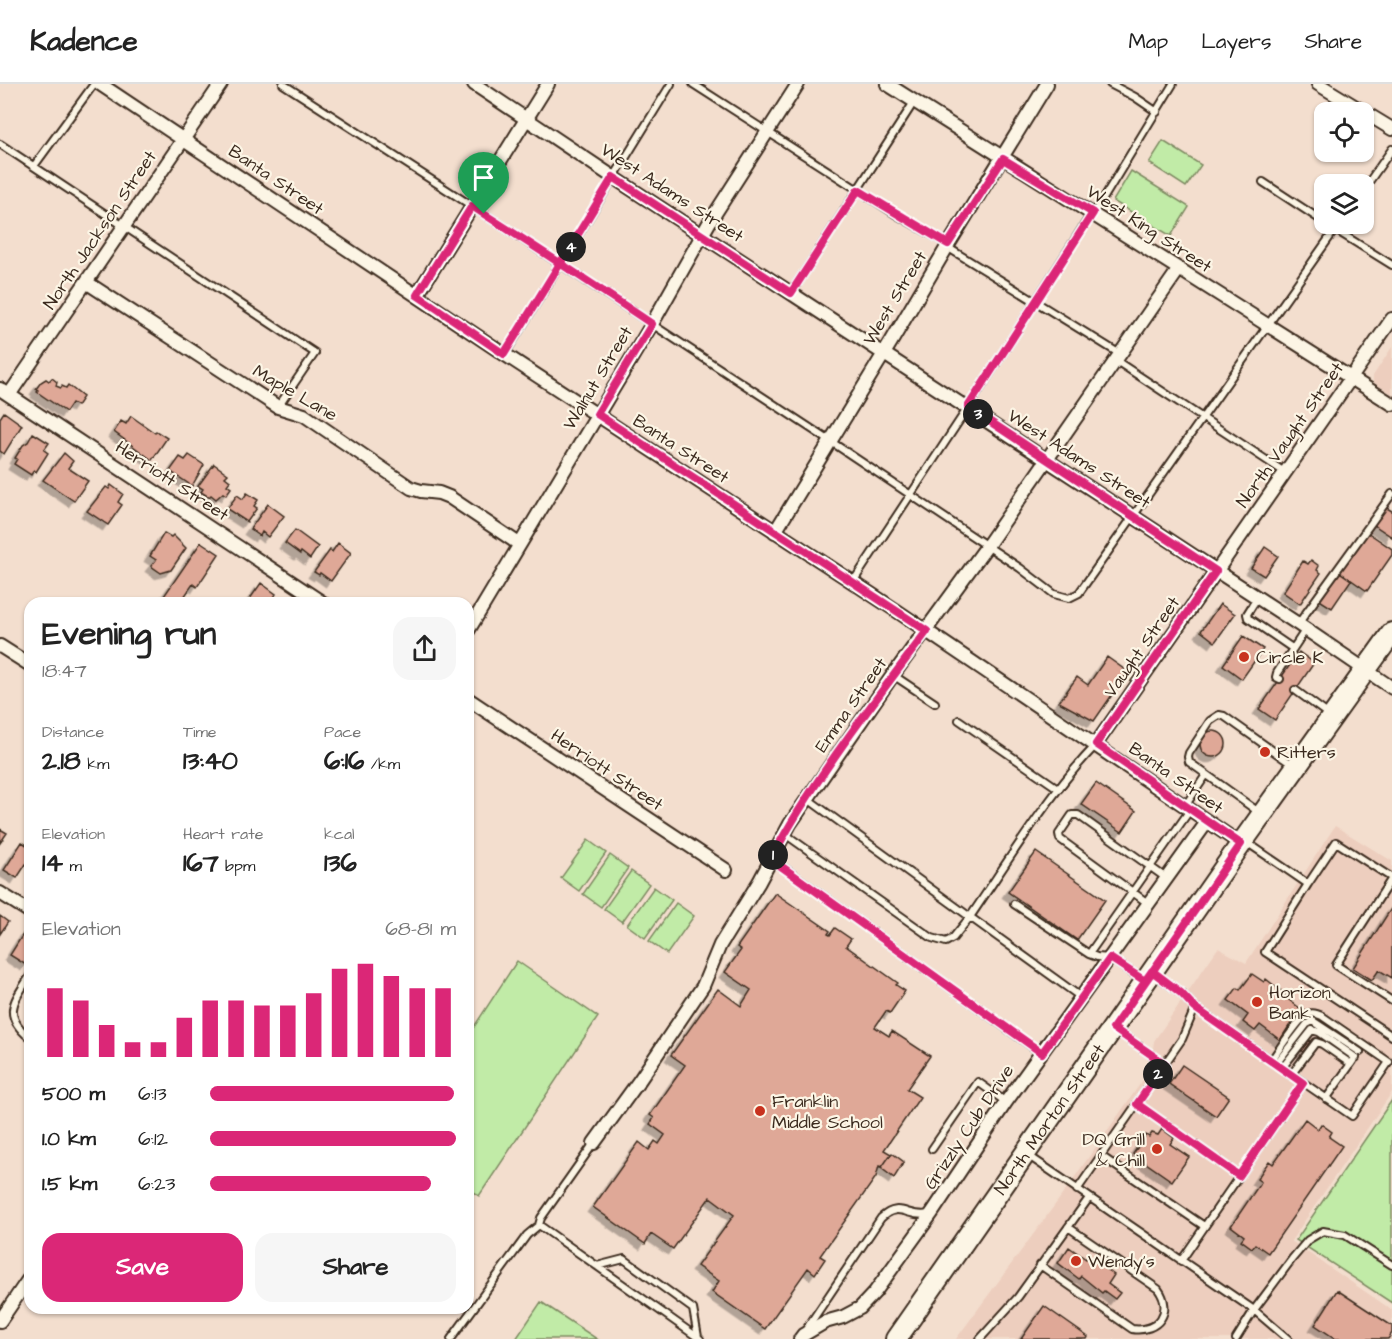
<!DOCTYPE html>
<html lang="en">
<head>
<meta charset="utf-8">
<style>
  body { margin:0; font-family:"Architects Daughter",sans-serif; background:#f6f6f6; color:#222; height:100vh; display:flex; flex-direction:column; font-size:22px; white-space:nowrap }
  * { box-sizing:border-box; margin:0 }
  p { font-size:20px; color:#767676 }
  .icon { flex:none; width:33px; height:33px; fill:none; stroke:currentColor; stroke-width:2; stroke-linecap:round; stroke-linejoin:round }
  .map { position:relative; flex:1; overflow:hidden }
  .drawer { position:absolute; left:24px; top:513px; width:450px; height:717px; display:flex; flex-direction:column; background:#fff; border-radius:18px; box-shadow:0 2px 4px #0004 }
  .drawer>* { flex:none }
  .buttons { position:absolute; left:1314px; top:18px; display:grid; gap:12px }
  .buttons a { display:grid; place-items:center; width:60px; height:60px; border-radius:12px; background:#fff; box-shadow:0 2px 4px #0004; font-size:30px }
  .pin { position:absolute; display:grid; place-items:center; width:51px; height:51px; color:#fff; margin:-62px -26px; border-radius:50% 50% 50% 0; rotate:-45deg; box-shadow:0 0 6px #0007 }
  .pin .icon { rotate:45deg }
  .km { position:absolute; width:30px; height:30px; margin:-15px; border-radius:50%; background:#222; color:#fff; font-size:16px; line-height:30px; text-align:center }
  .round { display:grid; place-items:center; flex:none; width:63px; height:63px; border-radius:18px; background:#f6f6f6 }
  .summary { display:flex; align-items:center; justify-content:space-between; height:102px; padding:0 18px }
  h1 { font-size:33px; font-weight:700; line-height:45px }
  .stats { display:grid; grid-template-columns:repeat(3,1fr); gap:9px; height:102px; padding:6px 18px }
  .stats div { display:grid; align-content:center }
  .stats b { font-size:26px; font-weight:700 }
  .stats small { font-size:16px; font-weight:400 }
  .stats p { font-size:16px }
  .chart { height:168px; padding:12px 18px }
  .chart p { display:flex; justify-content:space-between }
  .chart svg { width:100%; height:108px; margin-top:6px; stroke:#db2777; stroke-width:6 }
  .button { display:flex; gap:12px; margin-top:auto; padding:12px 18px }
  .button a { flex:1; height:69px; border-radius:18px; background:#db2777; color:#fff; font-size:24px; font-weight:700; line-height:69px; text-align:center }
  .button a+a { background:#f6f6f6; color:#222 }
  ul { padding:0 18px; list-style:none; font-size:20px }
  li { display:grid; grid-template-columns:96px 72px 1fr; align-items:center; height:45px }
  li i { height:15px; border-radius:8px; background:#db2777 }
  header { display:flex; align-items:center; gap:36px; box-sizing:border-box; height:84px; padding:0 30px; background:#fff; border-bottom:2px solid #e0e0e0 }
  header strong { font-size:28px }
  nav { display:flex; gap:33px; margin-inline-start:auto; font-size:21px }
  .map>svg:first-child { display:block }
</style>
</head>
<body>
<header>
<strong>Kadence</strong>
<nav><a>Map</a><a>Layers</a><a>Share</a></nav>
</header>
<div class="map">
<svg width="1392" height="1255" viewBox="0 0 1392 1255">
  <defs>
    <filter id="shadow"><feDropShadow dx="-5.5" dy="5.5" stdDeviation="0" flood-color="#0004"/></filter>
  </defs>
  <rect width="100%" height="100%" fill="#f3dece"/>
  <filter id="ink" filterUnits="userSpaceOnUse"><feTurbulence type="fractalNoise" baseFrequency=".0167" numOctaves="2"/><feDisplacementMap in="SourceGraphic" scale="12" xChannelSelector="R" yChannelSelector="G"/><feConvolveMatrix kernelMatrix="1 2 1 2 8 2 1 2 1" color-interpolation-filters="sRGB"/></filter>
  <g filter="url(#ink)">
    <path fill="#edcebe" d="M1392,263V310L1373,298V292Z
      M1335,742L1392,777V1008L1291,1157L1392,1226V1255H956L1060,1114L1150,986L1154,957L1218,864L1246,879Z"/>
    <path fill="#c1eba7" stroke="#7e8a62" stroke-width="1.5" d="M1163,57L1201,81L1186,103L1149,79Z
      M1131,87L1189,123L1171,152L1113,117Z
      M588,756L606,769L579,807L561,794Z
      M610,771L628,784L601,823L583,810Z
      M631,787L649,800L622,838L604,825Z
      M654,803L672,816L645,854L627,841Z
      M676,819L694,832L667,870L649,857Z
      M517,877L598,933L479,1112L468,1105V952Z
      M1392,1016V1219L1296,1156Z
      M541,1218L597,1255H516Z"/>
    <path fill="#dfa897" stroke="#3b2a1e" stroke-width="1.5" filter="url(#shadow)" d="M52,294L57,298L56,302L61,304L62,302L66,304L68,301L83,313L77,322L72,319L66,328L37,308L38,306L36,305L41,298L46,295L49,297Z
      M4,328L22,341L4,370L0,367V334Z
      M131,332L155,349L156,347L167,354L152,376L114,348L121,337L126,340Z
      M33,349L49,359L44,366L48,369L36,388L34,386L31,391L14,380L17,375L15,374L23,361L28,358Z
      M64,369L73,377L68,384L88,397L74,417L43,396Z
      M189,371L204,381L192,402L170,387L180,373L185,376Z
      M214,380L228,390L225,393L230,397L227,401L231,404L226,411L223,409L216,415L211,411L209,413L201,408L203,405L198,402Z
      M111,401L123,410L118,418L122,421L108,441L87,427L106,403L109,405Z
      M247,409L258,416L254,422L257,424L247,438L227,425L237,411L243,415Z
      M268,420L284,432L268,453L262,448L260,452L250,445Z
      M1385,423L1392,427V453L1374,441Z
      M295,446L318,463L310,475L301,468L300,470L285,459Z
      M1367,448L1392,465V471L1367,507L1340,488Z
      M164,449L171,453L173,451L186,464L171,486L161,489L151,482L156,476L150,472Z
      M201,458L219,470L197,503L193,500L180,519L177,517L173,519L164,512Z
      M338,459L351,469L331,497L320,489L319,491L314,488L330,466L332,468Z
      M1265,463L1278,472L1264,492L1251,484Z
      M1311,476L1319,482L1317,486L1321,489L1300,520L1283,508L1303,477L1308,480Z
      M1338,487L1351,496L1332,524L1318,515Z
      M261,499L276,510L272,517L275,519H247Z
      M1220,520L1235,530L1215,558L1201,547Z
      M1243,552L1263,565L1242,595L1223,581Z
      M1299,568L1314,579L1275,636L1259,625Z
      M1107,573L1128,588L1094,637L1059,618L1077,593L1088,601Z
      M1200 660a13 13 0 1 1 26 0a13 13 0 1 1-26 0Z
      M1096,699L1136,727L1122,748L1081,720Z
      M0,745L7,749L0,759Z
      M22,758L30,763V774L17,794L4,786Z
      M1036,768L1105,816L1077,856L1008,808Z
      M775,809L830,847L828,850L830,851L835,844L851,855L846,862L898,899L896,901L905,907L890,929L886,927L875,943L889,952L892,947L930,972L907,1005L920,1013L884,1066L891,1070L882,1083L879,1082L876,1093L820,1172L825,1175L815,1190L808,1184L765,1245L712,1208L719,1197L697,1182L734,1131L710,1113L673,1165L651,1150L645,1160L593,1123L639,1058L649,1066L655,1057L659,1060L665,1051L650,1040L654,1034L650,1031L685,981L671,971L718,905L741,922L751,906L725,888L741,866L737,863Z
      M1392,823V894L1379,886L1372,896L1353,884Z
      M0,832L8,838L0,850Z
      M25,847L30,850V875L26,881L10,871Z
      M1252,890L1264,898L1266,895L1285,910L1284,912L1302,926L1280,956L1260,941L1255,947L1243,938L1248,931L1228,916L1237,904L1240,906Z
      M1289,942L1310,958L1303,968L1282,953Z
      M1182,981L1229,1013L1216,1032L1169,1000Z
      M1305,1035L1318,1045L1321,1040L1332,1048L1329,1053L1342,1062L1268,1169L1255,1160L1252,1164L1241,1156L1244,1152L1231,1142L1261,1098L1257,1095L1269,1077L1273,1080Z
      M1162,1045L1174,1054L1170,1060L1189,1073L1172,1097L1133,1070L1146,1051L1149,1053L1152,1049L1158,1051Z
      M892,1069L904,1078L894,1094L881,1084Z
      M1069,1163L1086,1175L1088,1172L1114,1191L1108,1200L1120,1209L1115,1215L1104,1207L1102,1209L1081,1192L1079,1195L1058,1179Z
      M1337,1206L1392,1242V1249L1388,1255H1336L1315,1241Z
      M1044,1222L1088,1253L1087,1255H1021Z"/>
    <g fill="none" stroke-linecap="round" stroke-linejoin="round">
      <g stroke="#3b2a1e" stroke-width="10">
        <path id="service" d="M283,0L472,122L830,357L1020,484L1054,510L1069,514L1079,509L1339,140
          M693,0L897,131L948,160
          M1110,0L1135,13L1157,28
          M0,60L315,269L278,323
          M34,82L94,0
          M1263,98L1324,138
          M1364,105L1392,65
          M1326,140L1392,181
          M947,163L1120,270
          M791,209L914,18
          M505,270L671,0
          M1115,276L1286,389
          M853,498L975,313L1088,135L1100,120L1173,0
          M1257,514L1247,530L1248,534L1292,564
          M1298,540L1392,410
          M893,591L935,619
          M1280,595L1276,593L1277,589L1306,545
          M1295,606L1329,631
          M959,636L1059,705
          M1185,722L1206,691
          M1260,729L1189,678L1188,673L1189,669L1210,637L1219,631L1224,632L1293,681
          M785,750L932,854L946,858L953,854L970,833L808,715
          M1245,757L1308,800L1265,868L1392,952
          M772,775L1041,969
          M1308,800L1336,758L1392,794L1336,881L1392,917
          M1014,820L1089,870L1097,873L1110,874L1143,896
          M1149,820L1060,755L1059,750L1072,731H1078L1166,794
          M1089,870L1190,726
          M1155,890L1181,909L1195,924L1352,1032L1389,978L1322,932C1317,930 1313,928 1308,930C1299,934 1278,967 1271,977
          M30,892C13,918 2,931 30,954
          M1082,914L970,833C1009,776 1048,711 1096,661
          M1116,946L1165,980
          M1276,980L1307,940L1313,937L1360,968
          M1282,984L1312,946L1319,948L1356,974
          M1291,991L1316,958L1322,960L1351,980
          M1326,1015L1353,977
          M1137,1020L1239,1092
          M594,1059L541,1134L539,1141L700,1255
          M932,1065L978,998L1006,1018
          M1029,1072L1254,1226L1288,1255
          M1101,1072L1204,1142
          M1077,1106L1182,955L1195,924
          M1181,1177L1303,999
          M1040,1181L1132,1245C1158,1249 1174,1227 1158,1205L1068,1143
          M597,1182L624,1175L693,1225L698,1253
          M805,1247L881,1134C900,1116 908,1135 929,1130
          M451,1255L527,1151L539,1141
          M980,1255L1018,1213L1089,1114
          M1236,1255L1254,1226L1292,1175L1308,1156L1323,1147L1345,1151L1392,1181"/>
      </g>
      <g stroke="#3b2a1e" stroke-width="16">
        <path id="minor" d="M100,0L504,270L897,527L1241,760
          M474,0L613,93L1298,540L1392,604
          M887,0L1392,320
          M1318,0L1392,45
          M86,198L278,323L304,331L411,404L421,407L439,409L449,413L519,460
          M417,211L548,0
          M0,305L323,519
          M9,311L221,0
          M775,448L891,258L947,163L1047,0
          M468,547L652,240L709,139L798,0
          M0,562L30,581
          M468,615L726,786
          M1096,660L1392,235
          M0,809L30,828
          M594,1059L639,997L703,902L720,861L759,798L790,740L893,591L987,462L1179,185
          M0,1237L30,1193
          M800,1255L803,1251L825,1238L843,1233L860,1224L875,1208L932,1129L1006,1018L1207,738"/>
      </g>
      <g stroke="#3b2a1e" stroke-width="24">
        <g id="primary">
          <path id="s1" d="M896,1255L1241,760L1392,549"/>
        </g>
      </g>
      <use href="#service" stroke="#fcf5e5" stroke-width="6"/>
      <use href="#minor" stroke="#fcf5e5" stroke-width="12"/>
      <use href="#primary" stroke="#fcf5e5" stroke-width="20"/>
    </g>
  </g>
  <g fill="none" stroke-linecap="round" stroke-linejoin="round" filter="url(#ink)">
    <g stroke="#fff" stroke-width="12">
      <path id="route" d="M484,130C540,166 597,203 652,240L597,330L927,547C873,619 813,696 771,775L1042,969L1110,874L1145,897L1152,887L1181,909L1195,924L1303,999L1239,1092L1137,1020L1165,980L1113,944L1241,760L1096,660L1216,487L968,323L1093,129L1003,75L948,160L858,106L791,209L613,93C577,152 541,211 504,270L417,211L472,122L484,130"/>
    </g>
    <use href="#route" stroke="#db2777" stroke-width="8"/>
  </g>
  <g fill="#c8321e" stroke="#fcf5e5" stroke-width="2">
    <circle cx="1244" cy="573" r="6"/>
    <circle cx="1265" cy="668" r="6"/>
    <circle cx="1257" cy="918" r="6"/>
    <circle cx="760" cy="1027" r="6"/>
    <circle cx="1157" cy="1065" r="6"/>
    <circle cx="1076" cy="1177" r="6"/>
  </g>
  <g text-anchor="middle" dominant-baseline="central" stroke-width="4.5" stroke-linejoin="round" paint-order="stroke">
    <g font-size="18" fill="#3b2a1e" stroke="#fcf5e5">
      <text transform="translate(276 96) rotate(34)">Banta Street</text>
      <text transform="translate(672 109) rotate(33)">West Adams Street</text>
      <text transform="translate(1149 145) rotate(33)">West King Street</text>
      <text transform="translate(100 146) rotate(-56)">North Jackson Street</text>
      <text transform="translate(895 214) rotate(-59)">West Street</text>
      <text transform="translate(598 294) rotate(-59)">Walnut Street</text>
      <text transform="translate(295 309) rotate(30)">Maple Lane</text>
      <text transform="translate(1290 351) rotate(-55)">North Vaught Street</text>
      <text transform="translate(681 365) rotate(33)">Banta Street</text>
      <text transform="translate(1079 375) rotate(33)">West Adams Street</text>
      <text transform="translate(172 397) rotate(33)">Herriott Street</text>
      <text transform="translate(1142 563) rotate(-55)">Vaught Street</text>
      <text transform="translate(851 621) rotate(-55)">Emma Street</text>
      <text transform="translate(607 686) rotate(34)">Herriott Street</text>
      <text transform="translate(1176 694) rotate(35)">Banta Street</text>
      <text stroke="none"><textPath href="#s1" startOffset="268">North Morton Street</textPath></text>
      <text transform="translate(969 1043) rotate(-56)">Grizzly Cub Drive</text>
    </g>
    <g font-size="18" fill="#3b2a1e" stroke="#fcf5e5" text-anchor="start">
      <text x="1256" y="573">Circle K</text>
      <text x="1277" y="668">Ritters</text>
      <text x="1269" y="908">Horizon<tspan x="1269" dy="21">Bank</tspan></text>
      <text x="772" y="1017">Franklin<tspan x="772" dy="21">Middle School</tspan></text>
      <text x="1145" y="1055" text-anchor="end">DQ Grill<tspan x="1145" dy="21">&amp; Chill</tspan></text>
      <text x="1088" y="1177">Wendy's</text>
    </g>
  </g>
</svg>
<div class="buttons">
<a><svg class="icon" aria-label="locate" viewBox="0 0 24 24"><circle cx="12" cy="12" r="6"/><path d="M12 2v4M12 18v4M2 12h4M18 12h4"/></svg></a>
<a><svg class="icon" aria-label="layers" viewBox="0 0 24 24"><path d="M12 4l9 5-9 5-9-5zM3 14l9 5 9-5"/></svg></a>
</div>
<div class="pin" style="left:484px;top:130px;background:#1e9e55"><svg class="icon" aria-label="arrive" viewBox="0 0 24 24"><path d="M6 21V4h12l-3 4 3 4H6"/></svg></div>
<b class="km" style="left:773px;top:771px">1</b>
<b class="km" style="left:1158px;top:990px">2</b>
<b class="km" style="left:978px;top:330px">3</b>
<b class="km" style="left:571px;top:163px">4</b>
<section class="drawer">
<div class="summary"><div><h1>Evening run</h1><p>18:47</p></div><a class="round"><svg class="icon" aria-label="share" viewBox="0 0 24 24"><path d="M12 15V3M7 8l5-5 5 5M5 13v7h14v-7"/></svg></a></div>
<div class="stats">
<div><p>Distance</p><b>2.18<small> km</small></b></div>
<div><p>Time</p><b>13:40</b></div>
<div><p>Pace</p><b>6:16<small> /km</small></b></div>
</div>
<div class="stats">
<div><p>Elevation</p><b>14<small> m</small></b></div>
<div><p>Heart rate</p><b>167<small> bpm</small></b></div>
<div><p>kcal</p><b>136</b></div>
</div>
<div class="chart"><p><span>Elevation</span>68–81 m</p>
<svg viewBox="0 0 160 44" preserveAspectRatio="none"><path d="M5 44V16M15 44V21M25 44V31M35 44V38M45 44V38M55 44V28M65 44V21M75 44V21M85 44V23M95 44V23M105 44V18M115 44V8M125 44V6M135 44V11M145 44V16M155 44V16"/></svg>
</div>
<ul>
<li><b>500 m</b>6:13<i style="width:99%"></i></li>
<li><b>1.0 km</b>6:12<i style="width:100%"></i></li>
<li><b>1.5 km</b>6:23<i style="width:90%"></i></li>
</ul>
<div class="button"><a>Save</a><a>Share</a></div>
</section>
</div>
</body>
</html>
